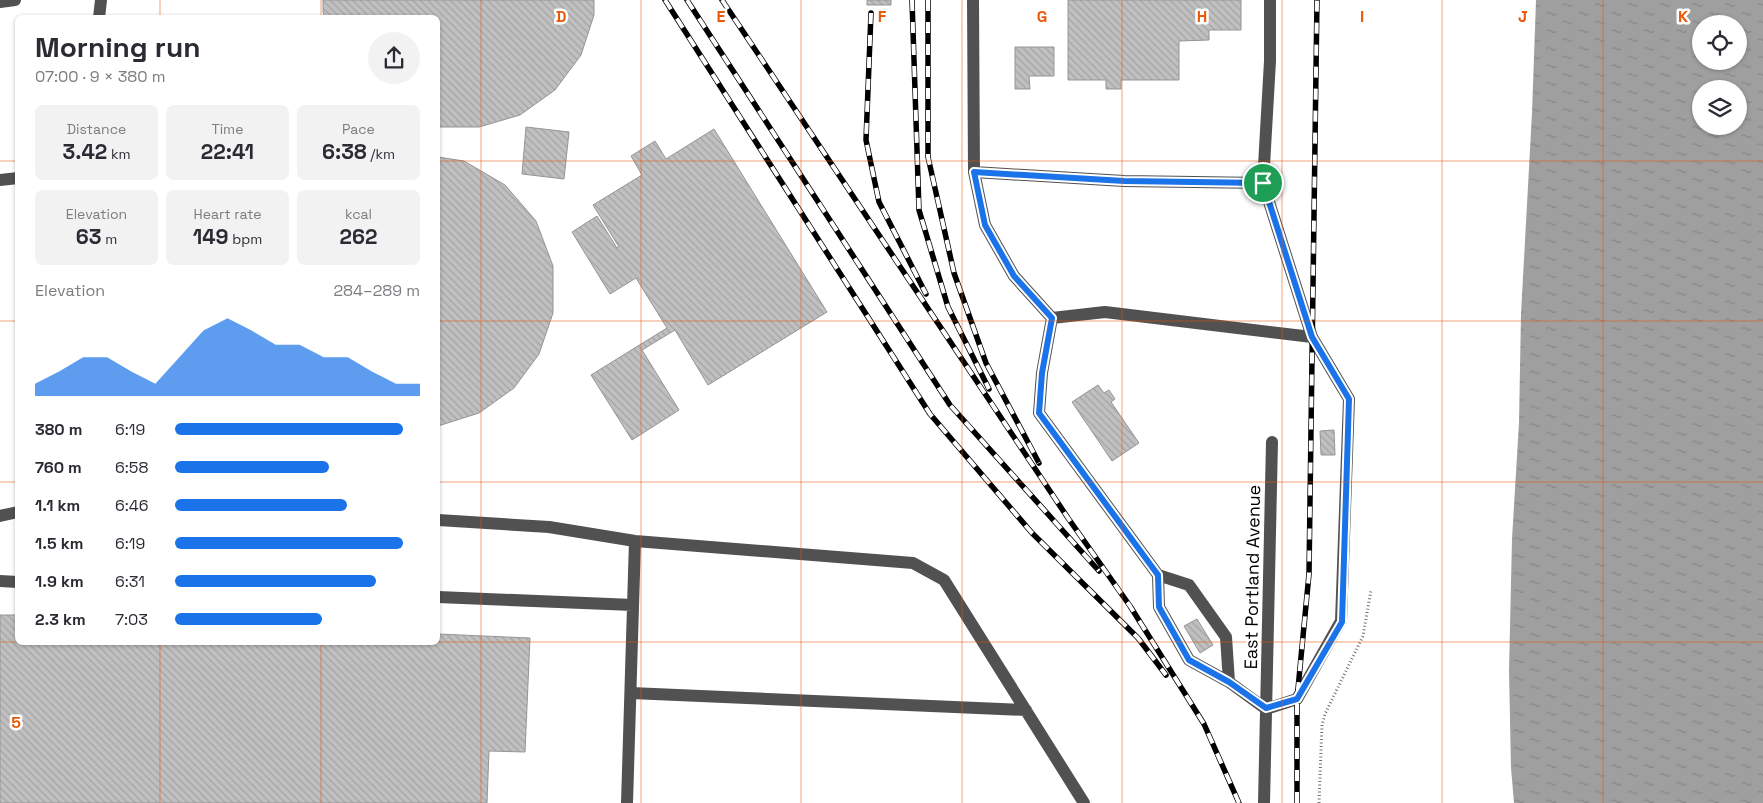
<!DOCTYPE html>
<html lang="en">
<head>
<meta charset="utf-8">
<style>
  body { margin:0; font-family:"Space Grotesk",sans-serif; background:#f2f2f3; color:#2b2b33; height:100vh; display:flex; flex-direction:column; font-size:19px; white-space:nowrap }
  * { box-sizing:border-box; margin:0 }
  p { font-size:16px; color:#7c7c81 }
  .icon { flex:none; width:28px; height:28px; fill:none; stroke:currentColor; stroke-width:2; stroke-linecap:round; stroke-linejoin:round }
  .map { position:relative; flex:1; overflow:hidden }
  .drawer { position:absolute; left:15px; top:15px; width:425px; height:630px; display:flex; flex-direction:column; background:#fff; border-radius:8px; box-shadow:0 1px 4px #0004 }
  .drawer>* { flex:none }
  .controls { position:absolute; left:1692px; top:15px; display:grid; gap:10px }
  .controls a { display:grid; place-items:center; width:55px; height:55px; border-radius:50%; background:#fff; box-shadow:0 1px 4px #0004; font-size:25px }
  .pin { position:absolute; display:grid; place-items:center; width:42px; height:42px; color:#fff; margin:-21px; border:2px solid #fff; border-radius:50%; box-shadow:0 1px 5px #0007 }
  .round { display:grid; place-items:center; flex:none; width:52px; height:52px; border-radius:26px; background:#f2f2f3 }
  .summary { display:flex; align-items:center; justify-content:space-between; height:85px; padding:0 20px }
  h1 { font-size:28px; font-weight:600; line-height:38px }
  .stats { display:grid; grid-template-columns:repeat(3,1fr); gap:8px; height:85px; padding:5px 20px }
  .stats div { display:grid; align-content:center; border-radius:8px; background:#f2f2f3; text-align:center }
  .stats b { font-size:21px; font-weight:600 }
  .stats small { font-size:14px; font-weight:400 }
  .stats p { font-size:14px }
  .chart { height:140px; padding:10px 20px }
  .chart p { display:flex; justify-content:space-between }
  .chart svg { width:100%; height:90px; margin-top:5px; fill:#1a73e8; opacity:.7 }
  ul { padding:0 20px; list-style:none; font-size:16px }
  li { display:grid; grid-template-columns:80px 60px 1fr; align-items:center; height:38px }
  li i { height:12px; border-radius:6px; background:#1a73e8 }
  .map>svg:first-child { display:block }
</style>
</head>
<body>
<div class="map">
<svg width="1763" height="803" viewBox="0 0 1763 803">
  <defs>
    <pattern id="water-ripples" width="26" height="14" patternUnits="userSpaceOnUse" patternTransform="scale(1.25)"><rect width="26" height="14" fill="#9f9f9f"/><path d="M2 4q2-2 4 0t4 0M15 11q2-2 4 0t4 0" fill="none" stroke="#878787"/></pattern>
    <pattern id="building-back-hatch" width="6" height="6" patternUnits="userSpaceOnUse" patternTransform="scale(1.25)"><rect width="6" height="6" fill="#c0c0c0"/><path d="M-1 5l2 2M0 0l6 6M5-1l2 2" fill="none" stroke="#a3a3a3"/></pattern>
  </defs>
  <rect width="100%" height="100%" fill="#fff"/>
  <path fill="url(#water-ripples)" fill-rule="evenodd" d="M1536,0H1763V803H1514L1511,768L1509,671L1512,539L1519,423L1521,314L1532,113ZM1701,24H1739V61H1701ZM1701,89H1739V126H1701Z"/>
  <path fill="url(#building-back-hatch)" stroke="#959595" d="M323,0H594V15L581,55L555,90L520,115L479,127H438V18H325L323,12Z
    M867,0H891V5H867Z
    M1068,0H1241V30H1209V40L1179,41V80H1121V89H1106V80H1068Z
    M1015,47H1054V76H1029L1030,89H1015Z
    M526,127L569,132L564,179L522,174Z
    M714,129L827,312L708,385L675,330L642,350L679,410L632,440L591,375L667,328L636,278L610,294L572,232L597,216L617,248L619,247L593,205L642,175L631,156L655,141L666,159Z
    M438,157L464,161L505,185L536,221L553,266V313L539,354L514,388L479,413L438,426Z
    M1098,385L1104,393L1109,390L1115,399L1111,402L1139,443L1112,461L1072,402Z
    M1334,430L1335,455H1321L1320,431Z
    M0,615H18V642H438V634L530,638L525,752L489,751L487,803H0Z
    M1197,619L1213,645L1200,653L1184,626Z"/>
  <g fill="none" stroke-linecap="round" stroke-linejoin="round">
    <path stroke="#737373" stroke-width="3" stroke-dasharray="1 2.5" stroke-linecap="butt" d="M1319,803L1322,725L1325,714L1363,636L1371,590"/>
    <path stroke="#515151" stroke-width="12" d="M973,0L974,172
      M0,2L15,0
      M99,18L101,0
      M0,180L18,178
      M1052,318L1105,312L1312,337
      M0,516L18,512
      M438,520L549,527L635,541L913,563L944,580L1084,803
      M1158,575L1159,607L1189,660L1229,682L1266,709L1297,699L1341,621L1349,399L1312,337L1263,183
      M0,581L18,582
      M438,597L633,605
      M1229,682L1226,637L1189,585L1158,575L1039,413L1042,373L1052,318L1014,276L985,225L974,172L1124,181L1263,183L1270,61V0
      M631,693L1026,710
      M627,803L635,541
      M1264,803L1272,442"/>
    <g stroke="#000" stroke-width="5.5">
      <path id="rail" d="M665,0L930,414L1032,533L1138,638L1166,675
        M687,0L950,405L1099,571
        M722,0L1068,518L1130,606L1204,724L1239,803
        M912,0L919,210L948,307L989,389
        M928,0V157L954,273L986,363L1039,463
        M871,13L866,140L879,202L926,294
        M1297,803V699L1309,574L1317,0"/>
    </g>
    <use href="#rail" stroke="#fff" stroke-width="4" stroke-dasharray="11" stroke-linecap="butt"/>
  </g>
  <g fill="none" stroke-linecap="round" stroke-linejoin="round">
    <g stroke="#fff" stroke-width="10">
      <path id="route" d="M974,172L1124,181L1263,183L1312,337L1349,399L1342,622L1297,699L1266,708L1229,682L1189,660L1159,607L1158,575L1039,413L1042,373L1052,318L1014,276L985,225Z"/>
    </g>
    <use href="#route" stroke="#1a73e8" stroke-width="6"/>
  </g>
  <path fill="none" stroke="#e8590c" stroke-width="1" stroke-opacity="0.55" d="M160,0V18M321,0V18M481,0V803M641,0V803M801,0V803M962,0V803M1122,0V803M1282,0V803M1442,0V803M1603,0V803M0,161H18M438,161H1763M0,321H18M438,321H1763M0,482H18M438,482H1763M0,642H18M160,642V803M321,642V803M438,642H1763"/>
  <g text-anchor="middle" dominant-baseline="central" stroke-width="5" stroke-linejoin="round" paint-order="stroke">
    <g font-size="18" fill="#000" stroke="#fff">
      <text transform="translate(1252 577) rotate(-89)">East Portland Avenue</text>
    </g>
  </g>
  <g font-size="16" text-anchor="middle" font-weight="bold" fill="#e8590c" stroke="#fff" stroke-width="5" stroke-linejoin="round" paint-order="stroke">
    <text x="561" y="22">D</text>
    <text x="721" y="22">E</text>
    <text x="882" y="22">F</text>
    <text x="1042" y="22">G</text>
    <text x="1202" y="22">H</text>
    <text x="1362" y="22">I</text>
    <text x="1523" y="22">J</text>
    <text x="1683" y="22">K</text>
    <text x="16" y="728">5</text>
  </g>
</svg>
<div class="controls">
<a><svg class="icon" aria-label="locate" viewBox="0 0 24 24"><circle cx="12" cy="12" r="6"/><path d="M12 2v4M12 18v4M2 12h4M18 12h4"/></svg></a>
<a><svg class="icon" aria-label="layers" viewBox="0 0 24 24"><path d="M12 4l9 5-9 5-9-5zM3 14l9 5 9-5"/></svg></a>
</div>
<div class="pin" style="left:1263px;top:183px;background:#1e9e55"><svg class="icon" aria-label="arrive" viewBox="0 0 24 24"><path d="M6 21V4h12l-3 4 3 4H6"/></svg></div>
<section class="drawer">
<div class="summary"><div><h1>Morning run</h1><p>07:00 · 9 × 380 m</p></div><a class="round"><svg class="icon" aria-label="share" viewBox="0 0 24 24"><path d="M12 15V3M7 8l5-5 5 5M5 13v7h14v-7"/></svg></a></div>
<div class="stats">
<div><p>Distance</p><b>3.42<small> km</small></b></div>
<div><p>Time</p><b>22:41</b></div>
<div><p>Pace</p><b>6:38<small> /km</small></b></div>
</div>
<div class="stats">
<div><p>Elevation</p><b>63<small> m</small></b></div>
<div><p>Heart rate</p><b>149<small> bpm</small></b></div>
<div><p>kcal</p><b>262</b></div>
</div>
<div class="chart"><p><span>Elevation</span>284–289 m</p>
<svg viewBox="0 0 160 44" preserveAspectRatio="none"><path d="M0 44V38L10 32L20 25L30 25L40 32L50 38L60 25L70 12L80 6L90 12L100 19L110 19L120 25L130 25L140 32L150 38L160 38V44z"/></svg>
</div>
<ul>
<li><b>380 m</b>6:19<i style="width:93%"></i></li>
<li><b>760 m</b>6:58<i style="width:63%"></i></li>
<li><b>1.1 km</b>6:46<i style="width:70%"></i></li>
<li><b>1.5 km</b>6:19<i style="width:93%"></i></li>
<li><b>1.9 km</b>6:31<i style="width:82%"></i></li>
<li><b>2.3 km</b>7:03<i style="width:60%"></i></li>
</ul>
</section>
</div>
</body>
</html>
